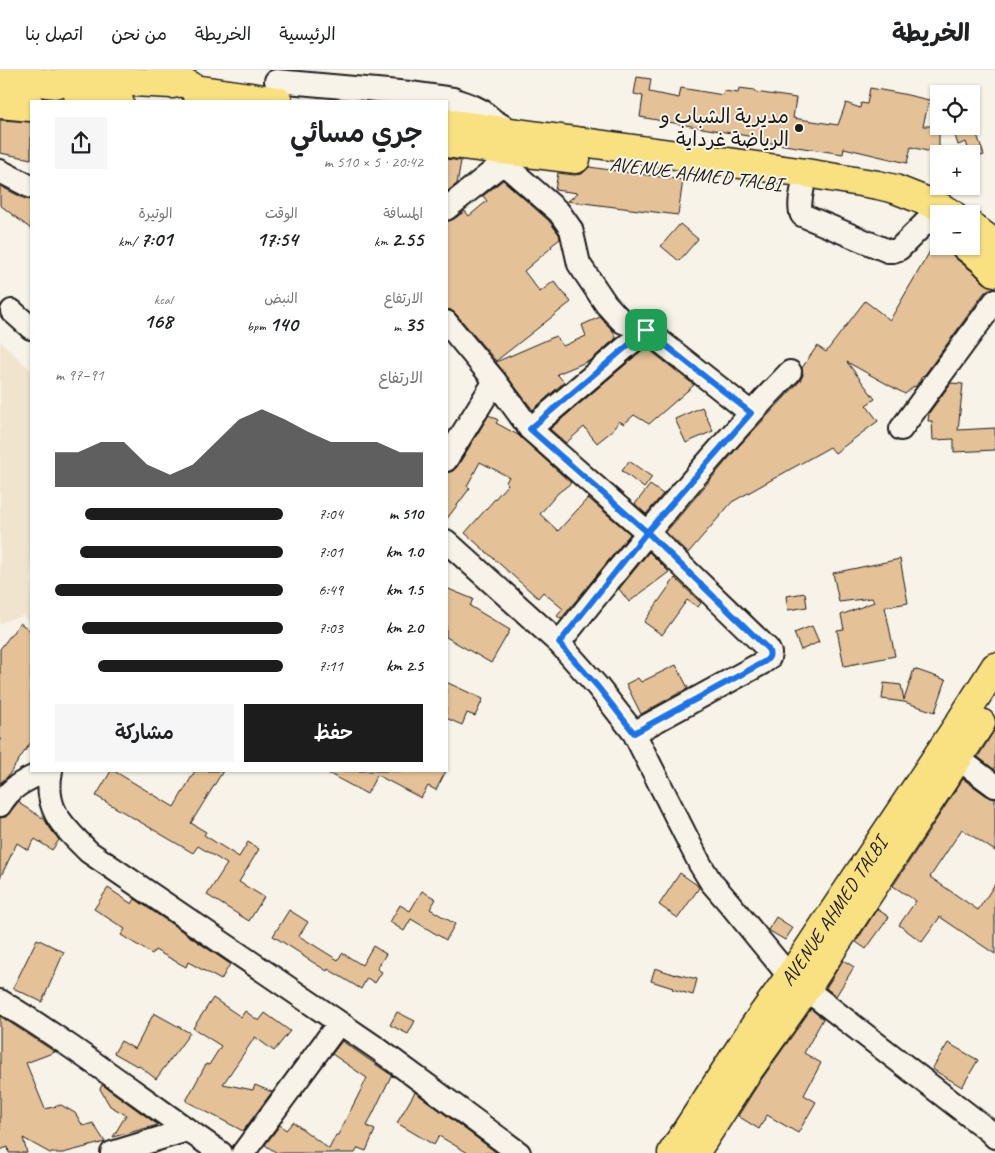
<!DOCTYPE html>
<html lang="ar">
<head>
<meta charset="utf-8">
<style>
  body { margin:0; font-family:Caveat,"Playpen Sans Arabic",sans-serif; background:#f6f6f6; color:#202124; direction:rtl; height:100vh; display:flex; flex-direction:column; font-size:19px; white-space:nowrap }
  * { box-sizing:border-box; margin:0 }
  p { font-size:16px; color:#757577 }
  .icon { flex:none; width:28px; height:28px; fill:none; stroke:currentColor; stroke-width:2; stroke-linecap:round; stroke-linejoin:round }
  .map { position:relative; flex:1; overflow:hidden; direction:ltr }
  .sheet { position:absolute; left:30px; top:30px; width:418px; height:672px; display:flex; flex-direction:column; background:#fff; border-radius:0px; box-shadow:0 1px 4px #0004; direction:rtl }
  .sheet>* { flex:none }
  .controls { position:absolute; left:930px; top:15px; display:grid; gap:10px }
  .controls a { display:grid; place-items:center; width:50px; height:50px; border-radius:0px; background:#fff; box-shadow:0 1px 4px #0004; font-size:25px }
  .pin { position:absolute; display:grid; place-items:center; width:42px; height:42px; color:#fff; margin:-21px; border-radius:10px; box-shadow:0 2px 8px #0006 }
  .round { display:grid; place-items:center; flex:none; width:52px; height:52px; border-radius:0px; background:#f6f6f6 }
  .overview { display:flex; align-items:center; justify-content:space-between; height:85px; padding:0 25px }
  h1 { font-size:28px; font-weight:600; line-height:38px }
  .metrics { display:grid; grid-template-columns:repeat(3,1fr); gap:8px; height:85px; padding:5px 25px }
  .metrics div { display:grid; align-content:center }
  .metrics b { font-size:21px; font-weight:600 }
  .metrics small { font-size:14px; font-weight:400 }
  .metrics p { font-size:14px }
  .chart { height:140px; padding:10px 25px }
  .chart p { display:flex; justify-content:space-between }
  .chart svg { width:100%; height:90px; margin-top:5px; fill:#1c1c1c; opacity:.7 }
  .action { display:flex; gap:10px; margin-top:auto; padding:10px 25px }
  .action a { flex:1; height:58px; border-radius:0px; background:#1c1c1c; color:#fff; font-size:20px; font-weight:600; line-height:58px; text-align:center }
  .action a+a { background:#f6f6f6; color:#202124 }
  ul { padding:0 25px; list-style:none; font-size:16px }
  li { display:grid; grid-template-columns:80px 60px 1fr; align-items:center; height:38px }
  li i { height:12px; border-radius:6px; background:#1c1c1c }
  header { display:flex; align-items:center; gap:30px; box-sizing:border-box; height:70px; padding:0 25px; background:#fff; border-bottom:1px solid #e0e0e0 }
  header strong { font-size:24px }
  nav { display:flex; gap:28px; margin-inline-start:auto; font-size:18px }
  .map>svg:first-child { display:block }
</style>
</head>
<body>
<header>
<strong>الخريطة</strong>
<nav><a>الرئيسية</a><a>الخريطة</a><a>من نحن</a><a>اتصل بنا</a></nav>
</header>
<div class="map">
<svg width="995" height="1083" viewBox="0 0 995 1083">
  <rect width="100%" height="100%" fill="#f7f3e8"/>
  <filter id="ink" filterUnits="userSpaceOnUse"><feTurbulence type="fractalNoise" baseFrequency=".02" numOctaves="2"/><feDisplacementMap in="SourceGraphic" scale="10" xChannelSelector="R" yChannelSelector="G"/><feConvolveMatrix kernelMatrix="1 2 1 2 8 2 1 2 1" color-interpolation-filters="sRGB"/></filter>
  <g filter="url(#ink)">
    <path fill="#f1e4cf" d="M0,271L31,300V554L23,546L10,549L0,554Z"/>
    <path fill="#e4c196" stroke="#1c1c1c" d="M637,7L651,9L649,22L679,28L681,18L723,25L724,21L738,23L739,18L755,20V22L796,28L793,48L838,55L846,33L860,38L861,33L867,34L870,18L903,24L929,30L923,56H939V84L911,77L907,93L844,78L843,84L758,71L759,68L640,47L643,26L634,24Z
      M0,50L31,52V89L0,83Z
      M952,56H974L984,85L972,89L971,84H970L966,72L958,75Z
      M446,89L461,91L457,114L446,122Z
      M589,97L683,110L678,145L568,131L578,123L555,120L558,103L574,105L582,104Z
      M503,110L549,151L559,164L560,169L551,176L552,177L524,201L540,222L554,211L571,232L496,291L456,244L451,240L446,239V152L454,149L465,141L469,146L487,131L483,126Z
      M0,116L25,129L31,130V159L0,135Z
      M680,154L698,169L679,191L661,176Z
      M933,176H950L951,182L955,188L973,202L984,213L995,218L989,219L984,223L926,303L920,309H921L915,317L914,316L905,324L847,292L875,329L866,335L878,351L835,383L830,377L732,432L688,483L666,462L739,376L800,311L803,305L802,298L817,276L826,282L865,231L890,250Z
      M600,247L613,261L616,268L591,290L557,304L564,312L533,340L496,292L556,266L563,276L586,266L582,255Z
      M646,277L694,315L649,354L634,345L624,354L619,351L612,361L597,373L584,357L566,373L550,359Z
      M951,313L963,314L958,360L995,358V380L954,382V369L933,370L932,351H928L929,343Z
      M702,337L713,361L686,373L675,349Z
      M489,345L498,350L496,353L518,365L571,413L558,423L540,444L558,461L588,428L630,464L561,549L557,546L563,539L543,522L538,528L465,463L508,414L506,412L509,407L480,392L467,416L470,418L446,450V403L453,401L457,397Z
      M629,391L652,407L644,418L622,401Z
      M650,415L663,424L646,444L635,434Z
      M649,482L669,502L629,532L619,519Z
      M900,489L908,533L885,537L895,586L844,596L837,560L844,559L841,545L874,532L872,528L839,532L833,503Z
      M675,508L701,533L698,537L687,530L662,565L644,552Z
      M446,518L473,529L470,536L510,560L491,593L446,567Z
      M805,523L807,537L788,540L786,526Z
      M20,553L31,561V672L8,706L0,713V579Z
      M812,556L819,572L801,580L794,563Z
      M676,595L688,618L641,644L626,614L638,608L641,612Z
      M914,599L946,610L935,642L904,632L882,629L884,613L901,615L904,630Z
      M446,612L483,629L475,646L467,643L462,655L446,648Z
      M995,659V700L978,687Z
      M111,701H114L174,737L195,701H223L191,753L206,762L204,765L239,787L248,772L259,779L239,812L264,827L249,851L207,825L227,794L198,776L193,783L96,726Z
      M324,701H446L436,720L428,716L421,728L377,705L367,724Z
      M963,709L987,726L995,729V781L962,759L930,807L978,840L995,814V884L940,847L922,872L899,855L916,831L893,816Z
      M19,731L21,733L20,734L44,749L59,770L52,780L35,769L28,780L17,773L0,808V748L6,747Z
      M680,803L697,815L699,818L678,848L659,835Z
      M108,818L132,834L135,829L230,894L221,910L188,892L186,897L155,880L152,884L121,865L125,859L94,839Z
      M422,821L436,829L430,839L455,854L446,870L411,849L404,861L390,852L400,835L410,841Z
      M877,839L889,847L866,879L856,872Z
      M289,840L308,852L299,866L338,890L342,883L362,895L373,876L386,884L377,899L382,902L375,913L367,908L361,919L328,899L327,901L303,886V885L273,866Z
      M776,847L793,858L785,870L768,860Z
      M37,869L64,882L42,932L13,918Z
      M843,890L854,897L836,926L826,918Z
      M655,898L676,905V904L697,909L693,925L672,919L673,918L651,911Z
      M213,928L241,947L245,941L259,951L265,943L290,961L274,981L255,967L223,1014L253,1020L255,1015L272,1022L243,1061L186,1031L206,994L209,995L221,976L193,958Z
      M811,939L823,949L804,983L821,993L804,1025L816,1032L798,1063L767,1045L759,1059L738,1046L759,1013Z
      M397,942L415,951L408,964L390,955Z
      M154,943L190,963L156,1009L138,995L137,996L114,983L121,971L135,979Z
      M0,946L55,982L26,993L45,1039L61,1035L75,1043L83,1056L93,1053L105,1072L63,1083H50L23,1068L27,1083H9L8,1077L0,1080Z
      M342,971L394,1007L391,1006L367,1056L375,1060L366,1081L358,1078L355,1083H277L265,1075L280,1055L286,1060L293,1052L329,1079L336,1065H338L367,1008L332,984Z
      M948,973L978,990L962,1017L932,999Z
      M102,1015L104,1016L158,1055L113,1067L126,1045L110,1036L100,1019Z
      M415,1022L497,1083H468L439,1066L434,1075L397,1053Z"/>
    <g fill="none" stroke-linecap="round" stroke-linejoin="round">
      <g stroke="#1c1c1c" stroke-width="26">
        <path id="minor" d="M276,11L410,23L453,29L472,36L482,41L494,51L511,61
          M503,93L559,142L571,159L579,194L606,234L616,245L623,252L646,260L751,343
          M0,101L31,117
          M806,103C804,114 797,135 802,145L888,181H893L899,179L927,151L935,135
          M446,139L503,93L508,81
          M12,241L31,258
          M446,252L495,311L530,359L647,462L768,579L770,583L769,588L762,593L634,663
          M530,359L646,260
          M901,359L995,231
          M446,390L495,311
          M446,471L559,573L598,617L634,663L700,794L711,812L730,834L789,906L989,1061L995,1067
          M559,573C633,480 707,388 790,302
          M959,689L995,716
          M51,701C43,740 64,757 89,782L378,979L519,1083
          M0,735C12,715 25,711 45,701
          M0,931C77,977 147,1033 221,1083
          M112,1083L187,1060
          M243,1083L339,953"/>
      </g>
      <g stroke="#1c1c1c" stroke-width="31">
        <g id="major">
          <path d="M0,7L55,14L71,9L172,14C186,10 197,16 198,31"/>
          <path d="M194,19L278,31"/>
          <path d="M78,25L119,31"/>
          <path d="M0,34L31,37"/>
          <path d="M446,53L806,103L878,115L895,119L938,136L952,144"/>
          <path d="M446,73L576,89"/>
          <path d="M971,156L995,174"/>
          <path d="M965,176L983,190L995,202"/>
          <path id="s1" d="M672,1083L755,955L799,893L960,652L995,597"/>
          <path d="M695,1083L746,1004L806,919L981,653"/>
        </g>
      </g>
      <use href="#minor" stroke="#f7f3e8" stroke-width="22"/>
      <use href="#major" stroke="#f9e181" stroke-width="28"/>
    </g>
  </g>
  <g fill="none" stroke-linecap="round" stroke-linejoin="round" filter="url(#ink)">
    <g stroke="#fff" stroke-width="10">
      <path id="route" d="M646,260L751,343L647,462L559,573L598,617L634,663L762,593C768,590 772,586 768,579L647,462L530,359L646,260"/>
    </g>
    <use href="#route" stroke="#1a73e8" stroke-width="6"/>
  </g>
  <circle fill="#1c1c1c" stroke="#f7f3e8" stroke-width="2" cx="799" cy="58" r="5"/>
  <g text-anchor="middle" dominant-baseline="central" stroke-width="4" stroke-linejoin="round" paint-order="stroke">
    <g font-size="20" fill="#1c1c1c" stroke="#f7f3e8" text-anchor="end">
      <text x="789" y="46">مديرية الشباب و<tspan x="789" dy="23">الرياضة غرداية</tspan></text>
    </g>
    <g font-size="20" fill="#1c1c1c" stroke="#f7f3e8">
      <text transform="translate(696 104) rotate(7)">AVENUE AHMED TALBI</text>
      <text stroke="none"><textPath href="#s1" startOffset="291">AVENUE AHMED TALBI</textPath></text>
    </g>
  </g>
</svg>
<div class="controls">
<a><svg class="icon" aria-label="locate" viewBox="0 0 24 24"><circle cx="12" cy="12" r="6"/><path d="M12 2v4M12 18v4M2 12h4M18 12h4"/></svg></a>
<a>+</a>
<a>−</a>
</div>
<div class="pin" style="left:646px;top:260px;background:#1e9e55"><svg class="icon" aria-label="arrive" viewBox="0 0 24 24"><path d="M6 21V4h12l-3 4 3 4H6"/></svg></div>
<section class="sheet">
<div class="overview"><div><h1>جري مسائي</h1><p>20:42 · 5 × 510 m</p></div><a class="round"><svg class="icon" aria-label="share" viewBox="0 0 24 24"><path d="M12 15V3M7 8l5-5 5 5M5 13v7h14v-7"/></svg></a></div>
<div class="metrics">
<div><p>المسافة</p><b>2.55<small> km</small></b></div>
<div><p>الوقت</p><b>17:54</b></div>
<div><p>الوتيرة</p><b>7:01<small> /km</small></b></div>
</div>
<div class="metrics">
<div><p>الارتفاع</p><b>35<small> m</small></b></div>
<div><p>النبض</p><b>140<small> bpm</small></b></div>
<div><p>kcal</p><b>168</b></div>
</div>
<div class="chart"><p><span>الارتفاع</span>91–97 m</p>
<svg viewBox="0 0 160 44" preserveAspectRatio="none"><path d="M0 44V27L10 27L20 22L30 22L40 33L50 38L60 33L70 22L80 11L90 6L100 11L110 17L120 22L130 22L140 22L150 27L160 27V44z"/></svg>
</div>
<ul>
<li><b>510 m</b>7:04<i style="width:87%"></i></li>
<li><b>1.0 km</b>7:01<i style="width:89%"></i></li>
<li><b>1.5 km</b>6:49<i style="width:100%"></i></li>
<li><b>2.0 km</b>7:03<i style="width:88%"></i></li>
<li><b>2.5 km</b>7:11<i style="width:81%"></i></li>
</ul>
<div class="action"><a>حفظ</a><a>مشاركة</a></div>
</section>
</div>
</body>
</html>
